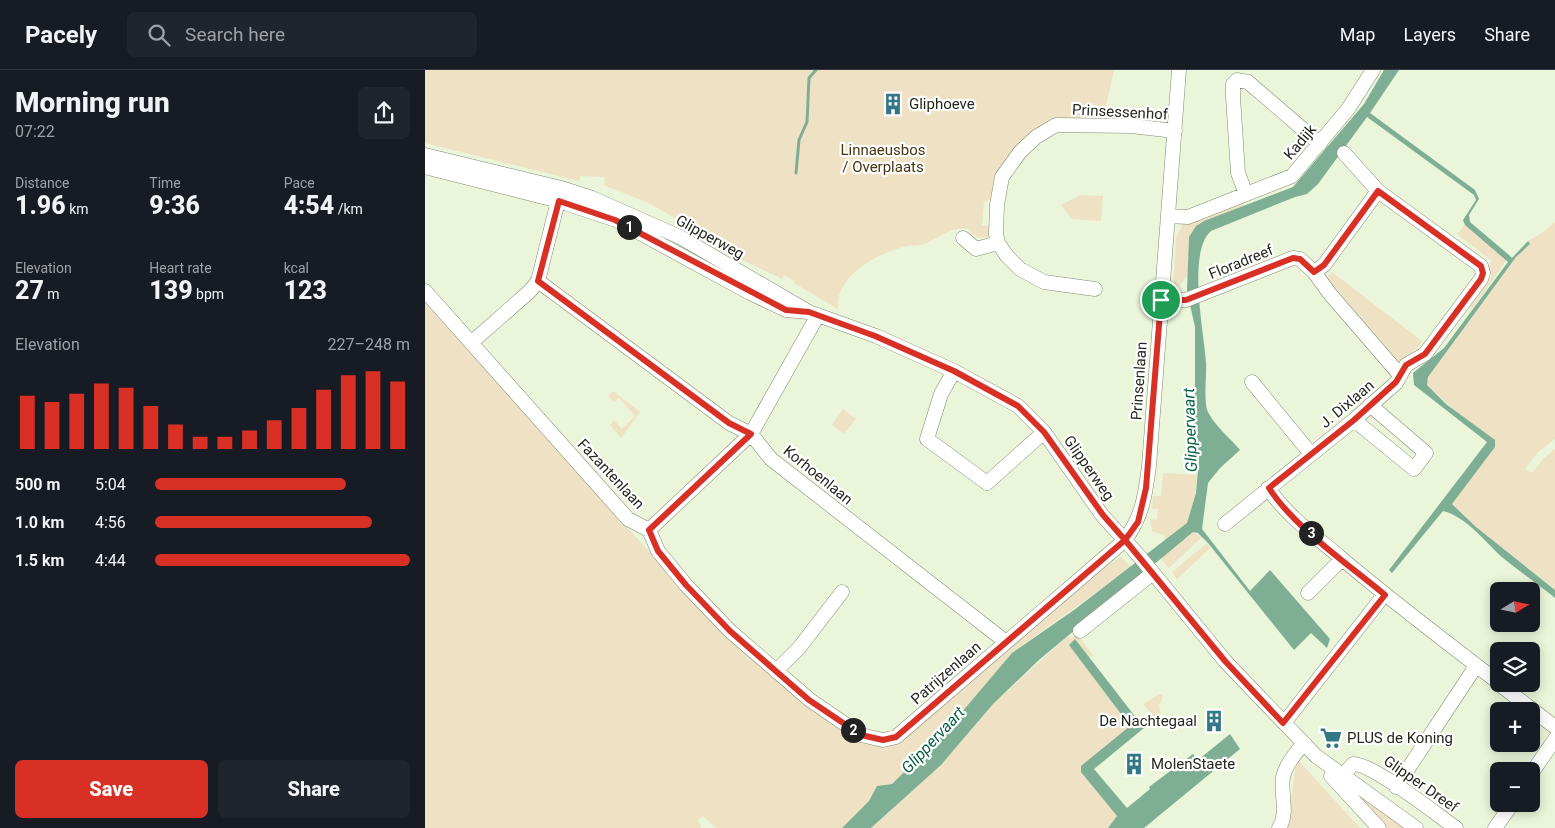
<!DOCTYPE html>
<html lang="en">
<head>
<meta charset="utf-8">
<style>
  body { margin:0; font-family:Roboto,sans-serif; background:#20242c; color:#f1f3f6; height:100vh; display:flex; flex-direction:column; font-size:19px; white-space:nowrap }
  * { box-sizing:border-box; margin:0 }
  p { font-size:16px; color:#9ea1a6 }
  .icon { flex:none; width:28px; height:28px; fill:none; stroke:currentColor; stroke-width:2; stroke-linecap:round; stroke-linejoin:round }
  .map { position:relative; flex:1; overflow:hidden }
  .sheet { display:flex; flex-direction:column; background:#171b24; width:425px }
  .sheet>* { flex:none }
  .needle { width:32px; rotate:80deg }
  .fabs { position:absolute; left:1065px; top:512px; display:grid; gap:10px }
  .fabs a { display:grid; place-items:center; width:50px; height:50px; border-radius:8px; background:#171b24; box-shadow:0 2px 12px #0003; font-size:25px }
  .pin { position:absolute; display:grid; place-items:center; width:42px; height:42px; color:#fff; margin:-21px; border:2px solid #fff; border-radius:50%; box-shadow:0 1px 5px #0007 }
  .km { position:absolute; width:25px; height:25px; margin:-12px; border-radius:50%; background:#222; color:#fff; font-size:14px; line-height:25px; text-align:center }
  .round { display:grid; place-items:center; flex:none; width:52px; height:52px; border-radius:8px; background:#20242c }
  .head { display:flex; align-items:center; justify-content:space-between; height:85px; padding:0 15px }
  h1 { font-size:28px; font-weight:800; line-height:38px }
  .figures { display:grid; grid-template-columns:repeat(3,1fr); gap:8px; height:85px; padding:5px 15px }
  .figures div { display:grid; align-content:center }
  .figures b { font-size:25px; font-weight:800 }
  .figures small { font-size:14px; font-weight:400 }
  .figures p { font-size:14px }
  .chart { height:140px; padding:10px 15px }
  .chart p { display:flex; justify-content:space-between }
  .chart svg { width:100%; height:90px; margin-top:5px; stroke:#d93025; stroke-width:6 }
  .button { display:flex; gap:10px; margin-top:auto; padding:10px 15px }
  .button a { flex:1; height:58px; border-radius:8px; background:#d93025; color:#fff; font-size:20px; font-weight:800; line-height:58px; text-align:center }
  .button a+a { background:#20242c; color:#f1f3f6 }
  ul { padding:0 15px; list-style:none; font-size:16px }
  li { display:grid; grid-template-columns:80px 60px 1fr; align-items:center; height:38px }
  li i { height:12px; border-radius:6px; background:#d93025 }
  header { display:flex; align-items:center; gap:30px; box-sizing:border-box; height:70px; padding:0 25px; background:#171b24; border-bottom:1px solid #363941 }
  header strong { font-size:24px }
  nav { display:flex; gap:28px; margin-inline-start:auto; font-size:18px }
  .search { width:350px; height:45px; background:#20242c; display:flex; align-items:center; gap:12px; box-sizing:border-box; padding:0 18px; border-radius:8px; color:#9ea1a6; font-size:19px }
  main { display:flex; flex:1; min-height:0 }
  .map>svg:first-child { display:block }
</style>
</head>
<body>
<header>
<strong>Pacely</strong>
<div class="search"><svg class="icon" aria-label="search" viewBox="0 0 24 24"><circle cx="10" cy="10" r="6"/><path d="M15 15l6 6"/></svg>Search here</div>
<nav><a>Map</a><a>Layers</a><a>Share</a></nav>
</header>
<main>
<section class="sheet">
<div class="head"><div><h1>Morning run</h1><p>07:22</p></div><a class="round"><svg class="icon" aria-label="share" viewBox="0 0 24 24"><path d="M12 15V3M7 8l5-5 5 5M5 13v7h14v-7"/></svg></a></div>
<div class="figures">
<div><p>Distance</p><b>1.96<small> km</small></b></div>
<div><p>Time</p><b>9:36</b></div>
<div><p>Pace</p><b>4:54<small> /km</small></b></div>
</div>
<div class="figures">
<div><p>Elevation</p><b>27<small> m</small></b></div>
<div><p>Heart rate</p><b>139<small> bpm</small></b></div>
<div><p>kcal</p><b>123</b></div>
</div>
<div class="chart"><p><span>Elevation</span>227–248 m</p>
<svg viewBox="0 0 160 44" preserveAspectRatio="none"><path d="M5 44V18M15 44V21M25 44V17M35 44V12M45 44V14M55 44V23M65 44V32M75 44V38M85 44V38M95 44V35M105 44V30M115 44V24M125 44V15M135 44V8M145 44V6M155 44V11"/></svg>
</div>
<ul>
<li><b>500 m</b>5:04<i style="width:75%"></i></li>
<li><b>1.0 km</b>4:56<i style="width:85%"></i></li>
<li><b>1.5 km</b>4:44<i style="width:100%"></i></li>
</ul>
<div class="button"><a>Save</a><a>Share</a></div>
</section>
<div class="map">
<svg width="1130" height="758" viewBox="0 0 1130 758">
  <rect width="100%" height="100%" fill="#eaf5d9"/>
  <path fill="#eee1c4" d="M0,0H689L679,45H676L674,52L611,63L568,128L559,132L557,155L564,156L565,167C555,168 549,169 544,159C525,154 512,172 494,175C490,176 486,175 482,176C454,182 409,206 413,239L369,213L370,211L359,205L357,209L301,182L302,179L226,134L179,115L180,107L156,106L154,111L0,73Z
    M656,125L678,126L676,151L647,149L636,135Z
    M819,130L818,136L770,157L764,168L763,206L748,222L751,168L758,154Z
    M1130,152V369L1113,382L1100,399L1107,403L1119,388L1130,379V519L1051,457L1027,433L1070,377L1002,315L1003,307L1091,187L1104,174L1103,171L1120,161Z
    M1040,155L1082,189L1046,241V236L1067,206L1063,196L1067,191L1032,164Z
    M907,202L998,272L980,289L973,291L902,208Z
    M0,233L283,547L406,650L438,673L460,678L480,668L666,505L696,487L706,497L587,583L519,663L467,714L452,716L444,731L417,758H291L278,746L273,750L276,758H0Z
    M188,321L215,342L196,368L185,355L189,350L197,359L210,346L194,328L189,332L183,326Z
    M418,339L431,349L419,364L407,355Z
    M738,403L772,405L771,423L762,453L741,471L739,465L727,461L725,449L732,450L733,439H727L728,426H736Z
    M768,462L777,467L744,498L735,488Z
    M782,473L785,478L752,509L747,502Z
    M644,565L645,568L653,566L669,586L664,587L650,569L668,607L705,656L657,702L692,746L683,758H446L516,695L568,634Z
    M735,624L738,626L734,636L736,644L723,654L726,643L718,634Z
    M872,689L935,758H862Z
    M926,715L985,758H960L921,717Z"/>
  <path fill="#7eaf95" d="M959,0H974L945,43L1050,120L1054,129L1044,145L1045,152L1084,185L1087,188L1103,171L1105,174L1091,187L1003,307L1002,315L1021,334L1070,370V377L1027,434L1051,457L1130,520V528C1113,514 1095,502 1078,488C1060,472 1042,447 1018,441L967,503L964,500L1062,372L989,315L988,303L1019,278L1083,192L1040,155L1038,150L1051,130L1049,125L942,47L893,114L882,124L870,127L786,161C762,182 779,262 781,292C782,305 778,331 783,342C789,355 805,368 815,380L795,398L783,413L777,459L825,521L845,500L905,569L902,578L886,563L869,580L783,473L773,463L768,462L615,589L568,634L516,695L446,758H417L444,731L452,716L467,714L519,663L587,583L649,540L762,453L771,423L774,389L770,351V257L762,221L764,167L771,156L779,151L868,117L939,34Z
    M650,569L719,658L669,699L702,738L725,719L724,717L768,684L773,690L805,664L815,679L719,758H683L692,746L656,702V696L705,656L644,575Z"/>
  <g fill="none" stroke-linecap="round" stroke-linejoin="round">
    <path stroke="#7eaf95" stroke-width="3" d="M371,103L374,70L382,52L384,8L391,0"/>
    <g stroke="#818a71" stroke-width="15">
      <path id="minor" d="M0,85L136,118L167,128L255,167L384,242L451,266L529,301L593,336L619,362L677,445L715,487L800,591L891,686L991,758
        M0,97L134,131L191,150L325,223L361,240L383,242
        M821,124L813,103L808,27V14L812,10L823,12L895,74
        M743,146L763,147L867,106L923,39L948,0
        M538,168L551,179L573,173
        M889,202L899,195L953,121
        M113,211L304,353L326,364L346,389L581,572
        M670,219L619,212L595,199L582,186L573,173L571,164L572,135L577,107L595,82L611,67L631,55L706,56L750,61
        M0,221L203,449L224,460L233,481L261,515L305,561L385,630L436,665L458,670L471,667L700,470C718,445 720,426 724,396L754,0
        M736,230H761L868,188L875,189L889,202L905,224L975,305
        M46,273L105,221L113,211L135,123
        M529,301L516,324L502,369L562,413L619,362
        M827,312L886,384
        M929,350L989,399L1001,383L945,335
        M843,418C861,445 890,466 915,487C966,531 1021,571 1074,613
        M800,454L929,350L971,313L981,295L1000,284L1056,209L1058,203L1056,196L953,121L919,83
        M224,460L326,364L393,245
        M883,523L917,489
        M655,561L728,503
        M351,601L374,578L417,522
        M1074,614L1130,657
        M859,653L959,525
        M1106,704L1130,669
        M906,706L954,758
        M912,712L928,694C947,693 1011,744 1031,758
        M971,717L1051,596
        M854,758C864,743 855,723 858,707C861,694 871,683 879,673
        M1070,758L1087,734"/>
    </g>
    <use href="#minor" stroke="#fff" stroke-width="14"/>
  </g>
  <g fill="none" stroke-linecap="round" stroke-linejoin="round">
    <g stroke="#fff" stroke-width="10">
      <path id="route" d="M736,230L721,418L713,452L700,470L678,445L619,362L593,336L529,301L450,266L384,242L361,240L190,150L134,131L113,211L304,353L326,364L224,460L233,481L261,515L305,561L384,630L436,665L458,670L471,667L700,470L800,591L858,653L960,525C923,494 869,457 844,418L929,350L971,312L981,295L1000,284L1056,209L1058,203L1056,196L953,121L899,195L889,202L875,189L868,188L761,230H736"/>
    </g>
    <use href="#route" stroke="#d93025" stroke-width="6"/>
  </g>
  <defs>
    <g id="building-bare" transform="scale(1.725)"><path d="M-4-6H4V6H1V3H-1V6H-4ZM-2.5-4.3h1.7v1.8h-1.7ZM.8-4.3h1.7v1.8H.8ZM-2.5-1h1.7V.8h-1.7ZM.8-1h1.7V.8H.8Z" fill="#347787" stroke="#fff" stroke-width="2.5" paint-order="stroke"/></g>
    <g id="supermarket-bare" transform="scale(1.725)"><path d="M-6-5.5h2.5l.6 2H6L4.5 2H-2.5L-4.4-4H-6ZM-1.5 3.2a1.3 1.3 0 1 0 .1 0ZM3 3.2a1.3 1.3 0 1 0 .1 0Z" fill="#347787" stroke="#fff" stroke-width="2.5" paint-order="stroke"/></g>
  </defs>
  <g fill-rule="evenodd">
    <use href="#building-bare" x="468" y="34"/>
    <use href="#building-bare" x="789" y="651"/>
    <use href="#supermarket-bare" x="906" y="668"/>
    <use href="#building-bare" x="709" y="694"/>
  </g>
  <g text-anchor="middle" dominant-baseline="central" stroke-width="4.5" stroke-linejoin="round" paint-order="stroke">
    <g font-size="15" fill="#24281e" stroke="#fff" text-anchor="start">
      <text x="484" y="34">Gliphoeve</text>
      <text x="772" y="651" text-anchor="end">De Nachtegaal</text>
      <text x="922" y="668">PLUS de Koning</text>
      <text x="726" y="694">MolenStaete</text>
    </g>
    <g font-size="15" fill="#24281e" stroke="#fff">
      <text transform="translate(695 42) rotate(3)">Prinsessenhof</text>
      <text transform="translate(875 72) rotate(-50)">Kadijk</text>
      <text transform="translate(285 167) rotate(29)">Glipperweg</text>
      <text transform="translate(816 192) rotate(-22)">Floradreef</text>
      <text transform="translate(714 311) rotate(-86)">Prinsenlaan</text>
      <text transform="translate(922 334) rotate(-40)">J. Dixlaan</text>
      <text transform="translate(664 398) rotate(55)">Glipperweg</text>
      <text transform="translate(186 404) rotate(47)">Fazantenlaan</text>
      <text transform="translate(393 405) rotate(39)">Korhoenlaan</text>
      <text transform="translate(521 603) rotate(-41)">Patrijzenlaan</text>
      <text transform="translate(996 714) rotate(35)">Glipper Dreef</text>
    </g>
    <g font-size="15" fill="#463712" stroke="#fff">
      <text x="458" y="80">Linnaeusbos<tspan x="458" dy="17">/ Overplaats</tspan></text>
    </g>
    <g font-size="16" font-style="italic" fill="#086240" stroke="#fff">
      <text transform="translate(765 360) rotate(-92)">Glippervaart</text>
      <text transform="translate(508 670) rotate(-47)">Glippervaart</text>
    </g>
  </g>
</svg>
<div class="fabs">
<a><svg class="needle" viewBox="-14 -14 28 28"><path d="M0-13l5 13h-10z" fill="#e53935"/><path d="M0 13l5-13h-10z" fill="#9ea1a6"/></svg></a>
<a><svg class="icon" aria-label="layers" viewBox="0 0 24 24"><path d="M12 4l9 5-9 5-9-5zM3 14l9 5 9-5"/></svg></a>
<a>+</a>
<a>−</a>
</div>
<div class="pin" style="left:736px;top:230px;background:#1e9e55"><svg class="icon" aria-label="arrive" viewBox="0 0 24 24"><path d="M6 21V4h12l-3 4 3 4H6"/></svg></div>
<b class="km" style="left:204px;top:157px">1</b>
<b class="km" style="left:428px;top:660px">2</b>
<b class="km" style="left:886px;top:463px">3</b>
</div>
</main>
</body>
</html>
